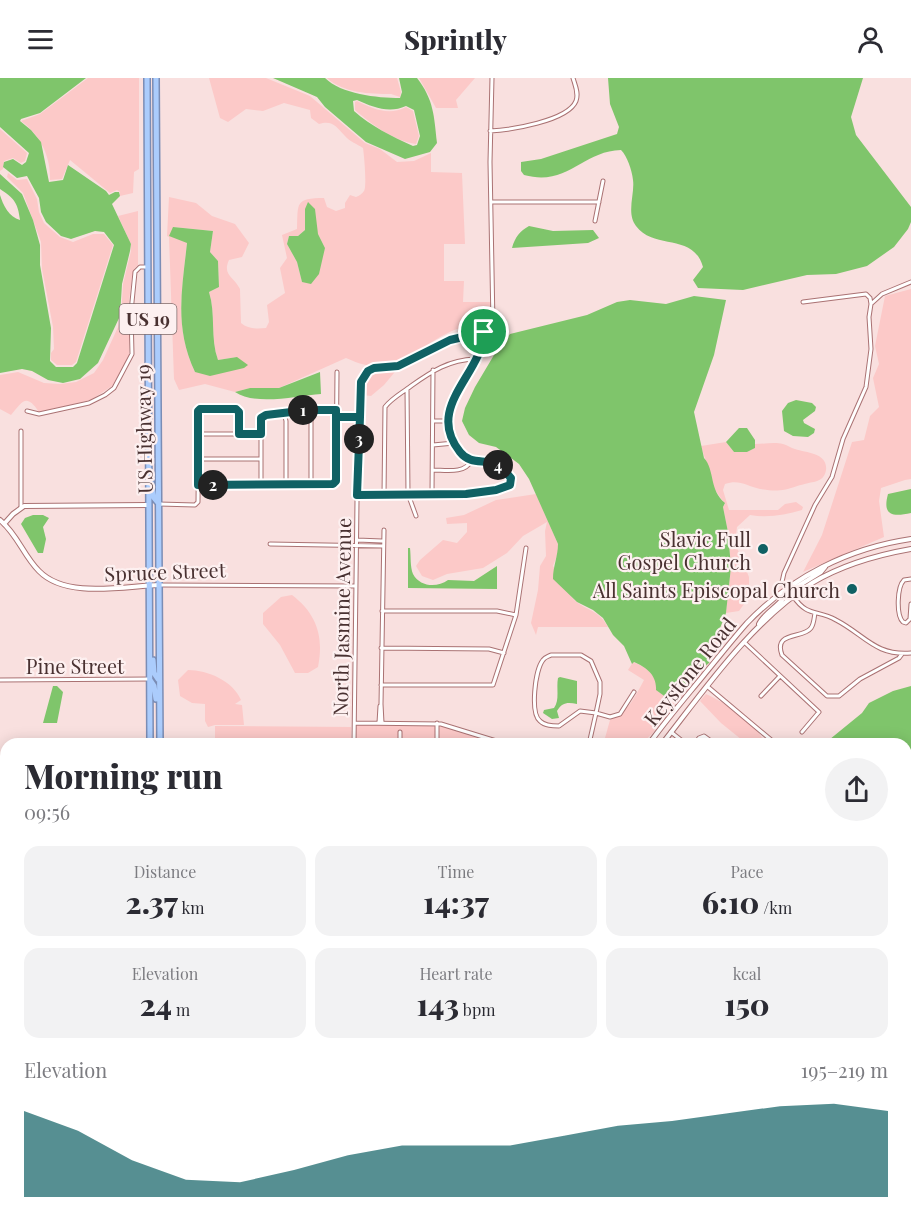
<!DOCTYPE html>
<html lang="en">
<head>
<meta charset="utf-8">
<style>
  body { margin:0; font-family:"Playfair Display",serif; background:#f2f2f3; color:#2b2b33; height:100vh; display:flex; flex-direction:column; font-size:22px; white-space:nowrap }
  * { box-sizing:border-box; margin:0 }
  p { font-size:20px; color:#7c7c81 }
  .icon { flex:none; width:33px; height:33px; fill:none; stroke:currentColor; stroke-width:2; stroke-linecap:round; stroke-linejoin:round }
  .map { position:relative; flex:1; overflow:hidden }
  .panel { position:absolute; left:0px; top:660px; width:912px; height:486px; display:flex; flex-direction:column; background:#fff; border-radius:18px 18px 0 0; box-shadow:0 3px 15px #0003 }
  .panel>* { flex:none }
  .pin { position:absolute; display:grid; place-items:center; width:51px; height:51px; color:#fff; margin:-26px; border:3px solid #fff; border-radius:50%; box-shadow:0 2px 6px #0007 }
  .km { position:absolute; width:30px; height:30px; margin:-15px; border-radius:50%; background:#222; color:#fff; font-size:16px; line-height:30px; text-align:center }
  .round { display:grid; place-items:center; flex:none; width:63px; height:63px; border-radius:32px; background:#f2f2f3 }
  .overview { display:flex; align-items:center; justify-content:space-between; height:102px; padding:0 24px }
  h1 { font-size:33px; font-weight:800; line-height:45px }
  .stats { display:grid; grid-template-columns:repeat(3,1fr); gap:9px; height:102px; padding:6px 24px }
  .stats div { display:grid; align-content:center; border-radius:15px; background:#f2f2f3; text-align:center }
  .stats b { font-size:30px; font-weight:800 }
  .stats small { font-size:16px; font-weight:400 }
  .stats p { font-size:16px }
  .chart { height:168px; padding:12px 24px }
  .chart p { display:flex; justify-content:space-between }
  .chart svg { width:100%; height:108px; margin-top:6px; fill:#106164; opacity:.7 }
  header { display:flex; justify-content:space-between; align-items:center; height:78px; padding:0 24px; background:#fff; font-size:27px; font-weight:800 }
  .map>svg:first-child { display:block }
</style>
</head>
<body>
<header><svg class="icon" aria-label="menu" viewBox="0 0 24 24"><path d="M4 6h16M4 12h16M4 18h16"/></svg>Sprintly<svg class="icon" aria-label="person" viewBox="0 0 24 24"><circle cx="12" cy="8" r="4"/><path d="M4 21q1-7 8-7t8 7"/></svg></header>
<div class="map">
<svg width="911" height="1146" viewBox="0 0 911 1146">
  <rect width="100%" height="100%" fill="#f9e0df"/>
  <path fill="#fcc9c8" fill-rule="evenodd" d="M88,0H139V91L134,94L133,115L120,118V114L117,112L110,115L70,82L62,101L50,102C51,78 40,57 21,43L40,36Z
    M209,0H266L310,18L365,65L380,71L397,84L414,83L431,75V94L462,95L465,166H444V203H464L463,224H492V242L489,248C478,248 463,248 452,253C410,272 398,304 346,280L279,310H250L235,314L205,306L179,312L174,301L169,159L167,158L169,119L196,125L212,138L235,146L249,165L242,179L229,182C222,197 234,199 240,211L241,245C248,251 257,251 266,250L269,244L267,227L285,215L280,190L287,180L282,157L297,151C298,125 295,120 324,120L327,129L336,133L345,130V125L350,117L356,119C359,118 362,116 364,113C367,109 364,76 363,70C357,66 349,63 345,58C336,49 333,42 319,46L311,40L310,32L284,25L263,33L246,31L228,44L220,40ZM305,131L325,170L302,204L297,184L287,166L289,158H298L305,152ZM173,149L213,153L210,174L218,183L219,209L209,214C216,236 210,260 218,282L237,279L195,294C174,249 182,211 187,164Z
    M327,0H397L401,14L400,19L391,16C370,16 343,15 327,0Z
    M419,0H475L456,22L458,30H436Z
    M357,23C373,31 389,38 406,29L413,33L419,58L416,66C394,63 371,46 355,32V24Z
    M0,51L27,75L25,83L21,85L13,80L4,83L3,91L0,93Z
    M8,95L17,102L27,101L37,121L39,134L44,145L60,159L73,164L93,156H104L113,167L76,284L72,287H57L51,282V275L54,271L53,249L42,191L41,164L23,115L7,99Z
    M138,133V187L134,191L132,199L127,240L129,254V279L112,308L91,322L39,334C26,315 23,323 11,337L0,331V297L18,294L44,305L60,306L76,304L94,295L103,282L118,249L121,238L123,206L131,173V166L118,138Z
    M911,211V401L905,402L881,410L879,423L884,459L803,494L822,457L852,364L864,362L870,338L879,329L873,300L879,286L875,268L885,218Z
    M399,289L384,307L371,318L362,317C365,287 376,294 399,289Z
    M726,364L734,374H747L755,370V366C764,366 775,364 783,366C787,367 791,370 795,371C807,375 828,375 826,392C825,399 821,402 814,404C790,408 787,416 760,411C747,408 739,401 725,406L723,412L729,432H778L785,426L796,424L803,429L802,432C785,437 768,440 750,437L737,449L735,465L749,499V519L739,533L726,535L731,489L728,454L723,429L725,426L715,412L701,368Z
    M536,416L558,466V475L553,488C559,497 569,519 578,525C591,534 599,533 608,549H538L536,557L531,545L538,512L540,488L546,478L545,453L547,444L523,458L507,475L483,490L447,496L433,502L422,498L416,488L420,482L443,462L457,465L467,454V445L447,446L446,440L464,437L496,422Z
    M292,517C317,536 324,559 318,589L308,595H295L280,567L263,546V535L281,519Z
    M720,552L728,559L700,597L677,622L652,656L641,666L605,660L610,642C628,634 635,619 644,602L628,592L633,584C646,589 657,596 657,612L667,620C677,615 708,589 712,579C713,575 712,574 713,570C714,564 717,558 720,552Z
    M188,592C208,592 233,603 241,622L235,626L242,627L244,647H215L208,649L205,643V626L192,625L180,618L178,602Z
    M706,616C726,625 758,646 765,666H747L721,645L700,623Z
    M356,647L441,648L500,666H356Z
    M215,648L351,649V666H215Z
    M225,1140H455L453,1146H226Z"/>
  <path fill="#7fc56b" fill-rule="evenodd" d="M0,0H86L40,35L21,41L20,43L31,52L41,64L49,104L63,102L68,87L106,113L109,117L115,114H119L120,118L112,126L131,166L130,173L122,206L120,238L98,285L80,301L63,305L48,302L32,293L22,291L0,295V117C3,127 9,139 20,142C18,125 14,120 0,111V96L22,116L33,142L40,167V187L51,250L50,283L56,289H73L77,285L114,167L104,154L95,153L71,161L61,158L46,144L41,134L39,120L27,98L17,100L3,89L4,84L13,81L22,87L26,84L29,75L0,49Z
    M273,0H325C341,16 377,20 400,20L402,14L399,0H417C434,22 434,38 437,65L430,74L405,81L366,64L325,29L317,19ZM357,22C373,29 389,36 406,28L414,32L420,58L417,67L413,68C391,58 371,48 354,33L353,23Z
    M608,0H863L851,39L856,57L911,129V144L908,151L894,169L867,188L836,196L807,197L743,212L698,210L693,202L703,189C693,154 655,173 636,148C626,135 635,116 633,102C632,92 627,78 621,72C582,73 568,109 524,97L521,93V84L541,81L617,56L619,49L610,26Z
    M308,124L315,131L318,156L325,170L319,196L311,206L302,204L297,184L287,166L289,158H298L305,152V131Z
    M529,148L553,153L593,152L599,160L588,165L512,170C515,159 520,153 529,148Z
    M173,149L213,153L210,174L218,183L219,209L209,214C216,236 210,260 218,282L237,279L248,287L244,290L210,298L195,294C174,249 182,212 187,165L169,158Z
    M694,218L726,222L714,277L694,334L704,380C715,392 709,412 725,425L723,429L728,454L731,489L726,535L713,568L712,578L709,585L699,593L693,602L667,620L656,612C657,597 646,589 634,584L632,586L624,568L613,557L603,540L593,532L577,524L553,501C553,488 558,478 558,466L529,401L519,386L496,369L479,365L469,357L462,343L465,330L475,309L497,272L510,256L587,237L617,224L630,222L666,226Z
    M320,294L321,316C297,318 255,328 235,314L250,310H279Z
    M796,322L812,325L816,329L815,333L803,342L804,345L815,351L814,355L808,359L793,358L784,353L782,333L788,325Z
    M739,350H747L755,362V370L747,374H734L726,364Z
    M911,411V435C893,439 882,438 888,416Z
    M33,437H43L49,440L43,449L46,461L43,475H38L21,446L25,440Z
    M408,470H410C411,478 410,489 413,496C420,509 437,510 448,502L474,503L497,488V511L408,510Z
    M560,599L577,603V626C568,624 562,624 557,633L559,640L552,641L543,635L544,632L554,630C560,622 556,610 558,600Z
    M53,608H57L63,614L57,645H43Z
    M911,608V1146H604V1140H906V666H824L862,635L869,625L893,613Z"/>
  <g fill="none" stroke-linecap="round" stroke-linejoin="round">
    <g stroke="#aa7273" stroke-width="5">
      <path id="minor" d="M490,53C510,52 568,43 576,23C579,15 575,7 573,0
        M491,124H599
        M595,143L603,103
        M803,224L866,216L870,220L871,226
        M407,311L408,416L416,438
        M311,332V407
        M27,333L39,336L89,325L105,317L114,310L132,276L131,234L135,194L140,189H148
        M284,335L286,343V407
        M337,339H360
        M433,343H448
        M21,353V429
        M198,356H261
        M433,367L454,365
        M198,381H261
        M433,392C445,392 465,396 471,383
        M198,407L334,406L336,403L337,294
        M261,407V338L308,332H336
        M432,416L433,292
        M357,417C389,417 488,423 511,406C511,400 509,398 505,394C495,381 484,388 471,383C460,378 452,365 449,354C440,316 482,290 484,254
        M384,417L385,329C392,320 402,315 411,308C432,293 449,282 475,281
        M159,426L195,427L198,424L199,332L236,331L239,334V356
        M357,462L382,463
        M270,466L382,468
        M911,501L904,502C897,509 896,537 903,544L906,545L910,541L911,526
        M160,507L356,508
        M787,511L782,504L784,495L815,427L832,399L843,361L866,309L871,271L869,239L871,226L882,216L911,204
        M793,518C808,540 817,531 836,542C865,557 875,578 911,575
        M382,533H497L516,537
        M815,535C814,540 814,546 811,550C803,561 773,553 782,577L827,618H839L860,601L899,580L902,576
        M744,564L819,634L802,654
        M381,570L489,571L504,575
        M551,577H581L591,583L600,604V616L596,635L580,633L559,648C553,648 545,648 540,643C530,635 535,592 543,582C545,579 547,579 551,577Z
        M0,602L150,601
        M381,607H493L516,537L526,470
        M708,609L776,666
        M761,618L780,598
        M355,645L441,646L506,666
        M379,645L380,628
        M382,645L381,626L384,452
        M437,645V666
        M671,654L686,666
        M354,666L357,423L361,304L365,296L371,292L401,286L450,262L484,254L493,246L490,84L492,0
        M400,666V654
        M589,666L596,635L610,639L620,636L634,614
        M694,666L699,660L704,658L715,666
        M0,703L6,700
        M0,1001H6
        M0,1125L3,1146
        M37,1140V1146
        M462,1140L488,1146
        M102,1146L103,1140
        M460,1146L461,1140"/>
    </g>
    <g stroke="#aa7273" stroke-width="6">
      <path id="tertiary" d="M0,442C18,457 23,477 39,493C66,521 124,508 159,507
        M4,446L13,436L24,428L148,427
        M0,1097H6"/>
    </g>
    <g stroke="#aa7273" stroke-width="6">
      <path id="secondary" d="M793,518L795,510L821,494L825,489
        M759,546C765,533 786,525 787,511
        M649,666C666,642 685,620 703,598C718,580 732,562 747,545C791,499 849,470 911,461
        M662,666C705,611 752,543 812,505C842,487 877,477 911,471
        M0,842H6"/>
    </g>
    <g stroke="#7b8db5" stroke-width="8">
      <path id="trunk" d="M147,0L150,666
        M156,0L160,666
        M151,404L154,420L159,426
        M153,582L154,595L158,601
        M150,602L154,608L156,621
        M157,1140V1146
        M168,1140V1146"/>
    </g>
    <use href="#minor" stroke="#fff" stroke-width="3"/>
    <use href="#tertiary" stroke="#fff" stroke-width="4"/>
    <use href="#secondary" stroke="#fff" stroke-width="4"/>
    <use href="#trunk" stroke="#abccfc" stroke-width="5"/>
  </g>
  <g fill="none" stroke-linecap="round" stroke-linejoin="round">
    <g stroke="#fff" stroke-width="12">
      <path id="route" d="M484,254L450,262L398,288L374,290L368,293L361,304L360,339H336V332H308L266,337L261,340V356H239V334L236,331H200L198,333V407L333,406L336,403V339H360L357,417L466,416L496,412L510,407L511,400C507,396 503,389 498,387C485,380 471,388 460,374C424,329 482,297 484,254"/>
    </g>
    <use href="#route" stroke="#106164" stroke-width="8"/>
  </g>
  <g fill="#106164" stroke="#fdf0f0" stroke-width="2">
    <circle cx="763" cy="471" r="6"/>
    <circle cx="852" cy="511" r="6"/>
  </g>
  <g text-anchor="middle" dominant-baseline="central" stroke-width="4.5" stroke-linejoin="round" paint-order="stroke">
    <rect fill="#fdf0f0" stroke="#7f6a6a" stroke-width="1.5" x="119.5" y="226" width="57" height="30" rx="4.5"/>
    <g font-size="18" font-weight="bold" fill="#493131">
      <text x="148" y="241">US 19</text>
    </g>
    <g font-size="20" fill="#493131" stroke="#fdf0f0">
      <text transform="translate(143 351) rotate(-91)">US Highway 19</text>
      <text transform="translate(165 493) rotate(-2)">Spruce Street</text>
      <text transform="translate(341 539) rotate(-89)">North Jasmine Avenue</text>
      <text x="75" y="587">Pine Street</text>
      <text transform="translate(689 593) rotate(-51)">Keystone Road</text>
    </g>
    <g font-size="20" fill="#493131" stroke="#fdf0f0" text-anchor="end">
      <text x="751" y="460">Slavic Full<tspan x="751" dy="23">Gospel Church</tspan></text>
      <text x="840" y="511">All Saints Episcopal Church</text>
    </g>
  </g>
</svg>
<div class="pin" style="left:484px;top:254px;background:#1e9e55"><svg class="icon" aria-label="arrive" viewBox="0 0 24 24"><path d="M6 21V4h12l-3 4 3 4H6"/></svg></div>
<b class="km" style="left:303px;top:332px">1</b>
<b class="km" style="left:213px;top:407px">2</b>
<b class="km" style="left:359px;top:361px">3</b>
<b class="km" style="left:498px;top:387px">4</b>
<section class="panel">
<div class="overview"><div><h1>Morning run</h1><p>09:56</p></div><a class="round"><svg class="icon" aria-label="share" viewBox="0 0 24 24"><path d="M12 15V3M7 8l5-5 5 5M5 13v7h14v-7"/></svg></a></div>
<div class="stats">
<div><p>Distance</p><b>2.37<small> km</small></b></div>
<div><p>Time</p><b>14:37</b></div>
<div><p>Pace</p><b>6:10<small> /km</small></b></div>
</div>
<div class="stats">
<div><p>Elevation</p><b>24<small> m</small></b></div>
<div><p>Heart rate</p><b>143<small> bpm</small></b></div>
<div><p>kcal</p><b>150</b></div>
</div>
<div class="chart"><p><span>Elevation</span>195–219 m</p>
<svg viewBox="0 0 160 44" preserveAspectRatio="none"><path d="M0 44V9L10 17L20 29L30 37L40 38L50 33L60 27L70 23L80 23L90 23L100 19L110 15L120 13L130 10L140 7L150 6L160 9V44z"/></svg>
</div>
</section>
</div>
</body>
</html>
